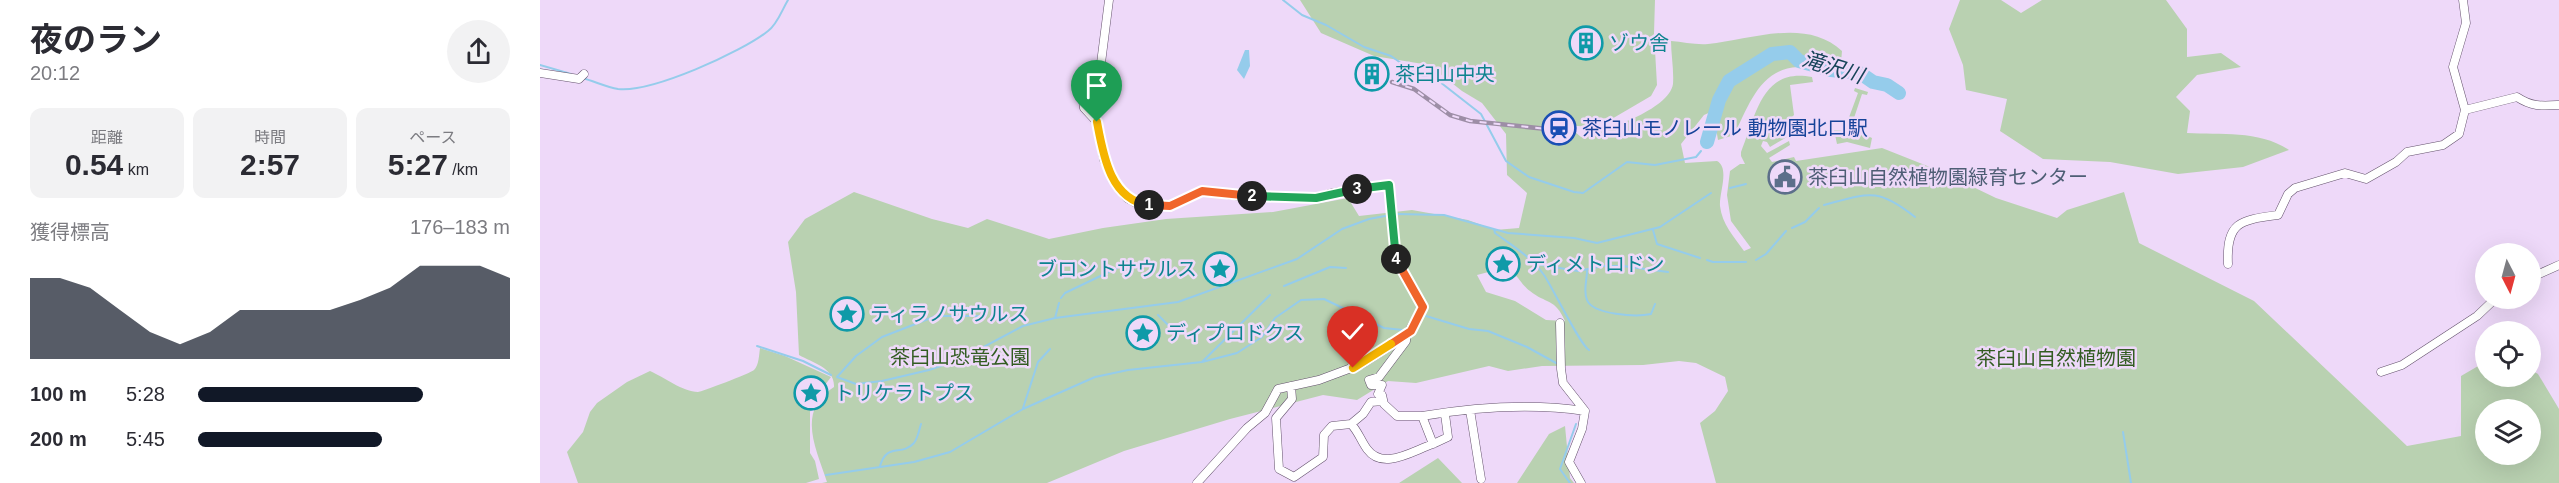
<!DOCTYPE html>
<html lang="ja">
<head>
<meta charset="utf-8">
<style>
  body { margin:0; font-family:Helvetica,"Noto Sans JP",sans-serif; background:#f2f2f3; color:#2b2b33; height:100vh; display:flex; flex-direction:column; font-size:22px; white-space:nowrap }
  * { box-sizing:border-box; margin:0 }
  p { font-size:20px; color:#7c7c81 }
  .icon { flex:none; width:33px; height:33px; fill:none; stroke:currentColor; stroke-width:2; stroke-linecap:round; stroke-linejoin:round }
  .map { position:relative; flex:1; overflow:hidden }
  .drawer { display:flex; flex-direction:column; background:#fff; width:540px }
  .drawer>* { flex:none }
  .needle { width:39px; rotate:174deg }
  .buttons { position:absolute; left:1935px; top:243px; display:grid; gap:12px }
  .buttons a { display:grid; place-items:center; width:66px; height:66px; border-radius:50%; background:#fff; box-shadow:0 6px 24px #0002; font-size:30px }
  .pin { position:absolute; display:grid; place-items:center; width:51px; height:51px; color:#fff; margin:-62px -26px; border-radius:50% 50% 50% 0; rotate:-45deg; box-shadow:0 0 6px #0007 }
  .pin .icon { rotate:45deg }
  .km { position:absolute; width:30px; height:30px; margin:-15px; border-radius:50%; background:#222; color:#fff; font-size:16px; line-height:30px; text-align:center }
  .round { display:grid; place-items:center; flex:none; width:63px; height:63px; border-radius:32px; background:#f2f2f3 }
  .summary { display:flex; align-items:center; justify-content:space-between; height:102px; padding:0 30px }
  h1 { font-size:33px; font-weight:700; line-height:45px }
  .stats { display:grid; grid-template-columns:repeat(3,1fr); gap:9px; height:102px; padding:6px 30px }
  .stats div { display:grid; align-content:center; border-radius:12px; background:#f2f2f3; text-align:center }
  .stats b { font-size:30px; font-weight:700 }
  .stats small { font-size:16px; font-weight:400 }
  .stats p { font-size:16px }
  .chart { height:168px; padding:12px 30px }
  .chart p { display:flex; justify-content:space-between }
  .chart svg { width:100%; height:108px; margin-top:6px; fill:#111827; opacity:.7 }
  ul { padding:0 30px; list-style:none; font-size:20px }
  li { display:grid; grid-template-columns:96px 72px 1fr; align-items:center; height:45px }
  li i { height:15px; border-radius:8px; background:#111827 }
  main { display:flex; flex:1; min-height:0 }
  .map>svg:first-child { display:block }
</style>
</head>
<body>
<main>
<section class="drawer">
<div class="summary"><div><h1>夜のラン</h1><p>20:12</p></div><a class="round"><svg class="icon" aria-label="share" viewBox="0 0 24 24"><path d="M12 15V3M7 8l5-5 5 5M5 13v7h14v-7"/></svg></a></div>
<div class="stats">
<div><p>距離</p><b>0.54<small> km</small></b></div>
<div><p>時間</p><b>2:57</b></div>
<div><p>ペース</p><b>5:27<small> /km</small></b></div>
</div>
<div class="chart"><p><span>獲得標高</span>176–183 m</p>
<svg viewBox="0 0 160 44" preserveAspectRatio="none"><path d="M0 44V11L10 11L20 15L30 24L40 33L50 38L60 33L70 24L80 24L90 24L100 24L110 20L120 15L130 6L140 6L150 6L160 11V44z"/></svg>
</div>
<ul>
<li><b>100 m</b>5:28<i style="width:72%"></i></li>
<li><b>200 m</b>5:45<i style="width:59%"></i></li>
</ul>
</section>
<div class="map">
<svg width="2019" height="483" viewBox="0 0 2019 483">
  <rect width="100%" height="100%" fill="#eed9f9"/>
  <path fill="#b9d1b1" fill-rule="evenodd" d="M760,0H1115L1114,33L1117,85L1111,96L1070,120L1049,127L1027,125L1041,137C1064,131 1129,110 1133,84C1134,70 1131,54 1131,41C1143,42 1156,45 1168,44C1210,40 1266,17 1302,51L1300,74C1287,71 1272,66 1258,67C1220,69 1209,105 1194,135L1178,140L1173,111L1164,115L1141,144L1145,163L1177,161C1190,168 1179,193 1180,206C1182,224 1194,237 1204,251L1211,248L1191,221L1187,195L1190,171L1200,164H1205L1201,156V152C1216,115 1222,67 1272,77L1273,82L1250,85L1254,115L1248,121L1244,120L1239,123L1241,128L1245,130L1247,137L1230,147L1227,142L1223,141L1221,146L1227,153L1249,141L1250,145L1229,158L1232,162L1254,157L1256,161L1342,148L1400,171L1456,198L1517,218L1527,210L1584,192L1599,243L1714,301L1867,446L1921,436V376L1945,362L1946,376H1990L1991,370L1998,374L2019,409V483H1176L1160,423L1175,411L1188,391L1185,377L1156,363L1139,361L1103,365L1002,366L968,371L949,366L876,383L848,381L817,400L783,395L690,419L584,451L507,483H282L287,482C276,448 256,411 294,387C295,368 273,363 259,355L256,292L248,242L265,219L314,192L392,219L428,228L447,219L509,239L563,228L626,219L733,212L808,198L819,216L872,210L928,220L955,230L979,228L987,193L967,175L966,134L942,103L922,91L889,65L834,56L781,33ZM960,269C980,272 976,280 990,291C1006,304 1015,298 1025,321L1006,320L975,301L946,292L937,275ZM1946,410H1990V454H1946Z
    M1420,0H1461L1481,13L1502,0H1626L1647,29V57L1681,53L1701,67L1657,75L1636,97L1650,111L1647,133C1681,135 1719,130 1749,150L1703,167L1638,174L1570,162L1503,159L1460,131L1467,99L1426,90L1423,65L1409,29Z
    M1315,88L1328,92L1327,95L1322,94L1313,121L1316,125L1301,123L1302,119L1308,120L1318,93L1314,91Z
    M1294,130L1317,131L1332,138L1330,148L1307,142L1297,144Z
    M220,348L245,356L291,377L273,401L270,412V453L275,461L279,479L266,483H38L27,452L43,432L50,412L57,403L87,382L110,371C124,377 143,392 158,392C161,392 211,373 214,370C219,365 219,355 220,348Z
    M1025,426L1030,478L1034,483H977L1009,434Z
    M898,458L922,483H859Z"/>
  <path fill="#95cceb" d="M705,50H709L710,66L704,79L697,70Z"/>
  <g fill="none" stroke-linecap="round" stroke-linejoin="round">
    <path stroke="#95cceb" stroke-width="2" d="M743,0L762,15L786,25L824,47L851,56L875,73L900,82L941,114L966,161L989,177L1034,192L1043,193L1087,162L1115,165L1156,157L1161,151
      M0,65L31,74
      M42,78C54,81 66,87 78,89C111,93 202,52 228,31C237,25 242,10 248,0
      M1190,188L1206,184
      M1284,205C1329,193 1337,187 1375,217
      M857,214L904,215L968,233L1034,238L1057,243L1120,227L1171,193
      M1252,228L1265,222L1279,208
      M954,229L955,233C973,246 991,257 1004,275C1014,290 1040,345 1049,350
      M1113,230L1117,244L1160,258
      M1167,260L1173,262H1206
      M1216,260L1226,254L1246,231
      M995,264L1038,271L1063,266H1083L1128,272
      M1047,271C1047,280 1043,291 1047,300C1053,315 1097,317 1111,314L1115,304
      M744,286L790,267L806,268
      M521,298L525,293L577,268
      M618,315L630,327
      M441,316H396L342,337L316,356L297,377L316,384L342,381L389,370L421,359L483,326L515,318L638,302L757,259L802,229L829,219L850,215
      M886,316L929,329L948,331L987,347L1016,363
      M515,318L519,303
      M217,346L263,361L291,375
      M662,362L730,295
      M483,408L498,362L510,349
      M1583,432L1591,483
      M340,466C347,442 361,457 374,443C378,438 379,430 381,424
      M286,475L374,462L410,452L483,409L555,377L588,370L662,362L697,353L722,337L735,318L761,300L784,299L844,328L863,330
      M1030,483L1020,469L1036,424"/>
    <path stroke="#95cceb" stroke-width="14" d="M1167,142L1179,100L1189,81L1232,54L1250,52L1259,61L1291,70L1320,73L1333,82L1347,85L1359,93"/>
    <g stroke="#64526d" stroke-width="9">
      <path id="street" d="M569,0L560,71L544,88L542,94L544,108L557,122L564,160L580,190L587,198L596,203L630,206L662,191L706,197L776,198L792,193L849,185L857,262L883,307L866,336L822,364L779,380L738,389L725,413L707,428L657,483
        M0,73L39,79L44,74
        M1925,110L1977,97C1992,107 2002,106 2019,105
        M1688,264C1686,221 1701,220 1738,215L1748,194L1755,188L1805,173L1826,179L1856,162L1867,152L1903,145L1919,134L1925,110L1913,67L1926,23L1923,0
        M1990,278L2019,265
        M1020,323L1021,369L1023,383L1045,411L1042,429L1029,462L1041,483
        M866,336V341L839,377L829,380L831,385H842L838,394L842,395L844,404L857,416H882
        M1841,372L1862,365L1937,316L1956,298
        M751,386L752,399L736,418L739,469L754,477L783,457L784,435L792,426L811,424C818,431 821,441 827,449C843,471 872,451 893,444L882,416C936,407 991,403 1045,411
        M930,410L941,479
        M811,424L823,414L831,402L843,401
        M893,444L908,437L905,414"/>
    </g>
    <use href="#street" stroke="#fff" stroke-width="8"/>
    <g stroke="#9d8ea6" stroke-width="4.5">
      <path id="rail" d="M852,82L874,89L910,115L930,121L1026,131"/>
    </g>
    <use href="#rail" stroke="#eed9f9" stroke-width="2" stroke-dasharray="7" stroke-linecap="butt"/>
  </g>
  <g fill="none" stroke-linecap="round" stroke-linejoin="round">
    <g stroke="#fff" stroke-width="12">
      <path id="split-1" d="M557,122C563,154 570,200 609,205"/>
    </g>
    <g stroke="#fff" stroke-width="12">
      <path id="split-2" d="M609,205L630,206L662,191L712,196"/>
    </g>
    <g stroke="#fff" stroke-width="12">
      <path id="split-3" d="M712,196L776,198L817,189"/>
    </g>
    <g stroke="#fff" stroke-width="12">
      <path id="split-4" d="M817,189L849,185L856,259"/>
    </g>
    <g stroke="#fff" stroke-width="12">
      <path id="split-5" d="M851,344L871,331L883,307L856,259"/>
    </g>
    <g stroke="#fff" stroke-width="12">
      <path id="split-6" d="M813,368L851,344"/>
    </g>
    <use href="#split-1" stroke="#f5b400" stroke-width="8"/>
    <use href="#split-2" stroke="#f0652b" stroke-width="8"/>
    <use href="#split-3" stroke="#22a559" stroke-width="8"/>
    <use href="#split-4" stroke="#22a559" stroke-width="8"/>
    <use href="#split-5" stroke="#f0652b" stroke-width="8"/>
    <use href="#split-6" stroke="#f5b400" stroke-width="8"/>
  </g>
  <defs>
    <g id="building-ring" transform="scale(1.725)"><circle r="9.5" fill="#eed9f9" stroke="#0f9aa8" stroke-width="1.5"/><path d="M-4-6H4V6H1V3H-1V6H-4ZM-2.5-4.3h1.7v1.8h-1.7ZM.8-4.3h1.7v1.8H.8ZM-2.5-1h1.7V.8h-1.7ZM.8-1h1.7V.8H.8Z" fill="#0f9aa8"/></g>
    <g id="station-ring" transform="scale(1.725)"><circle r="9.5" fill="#eed9f9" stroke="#1a4fb4" stroke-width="1.5"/><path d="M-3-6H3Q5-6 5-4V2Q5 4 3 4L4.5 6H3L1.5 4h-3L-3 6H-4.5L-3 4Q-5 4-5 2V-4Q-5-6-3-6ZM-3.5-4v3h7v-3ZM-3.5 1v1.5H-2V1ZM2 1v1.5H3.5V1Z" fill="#1a4fb4"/></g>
    <g id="civic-ring" transform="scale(1.725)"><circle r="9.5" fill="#eed9f9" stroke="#5c6f8a" stroke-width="1.5"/><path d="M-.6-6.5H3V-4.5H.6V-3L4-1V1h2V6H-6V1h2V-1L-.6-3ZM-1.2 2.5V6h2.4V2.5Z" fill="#5c6f8a"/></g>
    <g id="sight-ring" transform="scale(1.725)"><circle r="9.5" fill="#eed9f9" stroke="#0f9aa8" stroke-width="1.5"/><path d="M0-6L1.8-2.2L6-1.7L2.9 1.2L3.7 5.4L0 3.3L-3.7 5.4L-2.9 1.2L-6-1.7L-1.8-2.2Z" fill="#0f9aa8"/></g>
  </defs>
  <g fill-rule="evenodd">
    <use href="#building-ring" x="1046" y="43"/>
    <use href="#building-ring" x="832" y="74"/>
    <use href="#station-ring" x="1019" y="128"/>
    <use href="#civic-ring" x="1245" y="177"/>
    <use href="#sight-ring" x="963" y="264"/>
    <use href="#sight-ring" x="680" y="269"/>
    <use href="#sight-ring" x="307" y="314"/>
    <use href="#sight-ring" x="603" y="333"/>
    <use href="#sight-ring" x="271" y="393"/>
  </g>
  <g text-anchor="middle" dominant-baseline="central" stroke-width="5" stroke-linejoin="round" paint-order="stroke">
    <g font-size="20" fill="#0d838f" stroke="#eed9f9" text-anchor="start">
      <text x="1069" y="43">ゾウ舎</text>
      <text x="855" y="74">茶臼山中央</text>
      <text x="986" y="264">ディメトロドン</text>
      <text x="657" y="269" text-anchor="end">ブロントサウルス</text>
      <text x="330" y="314">ティラノサウルス</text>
      <text x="626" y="333">ディプロドクス</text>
      <text x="294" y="393">トリケラトプス</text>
    </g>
    <g font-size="20" fill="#164399" stroke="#eed9f9" text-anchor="start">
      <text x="1042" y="128">茶臼山モノレール 動物園北口駅</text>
    </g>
    <g font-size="20" fill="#4e5e75" stroke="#eed9f9" text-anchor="start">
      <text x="1268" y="177">茶臼山自然植物園緑育センター</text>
    </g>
    <g font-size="20" fill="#325c21" stroke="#eed9f9">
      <text x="420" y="357">茶臼山恐竜公園</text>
      <text x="1516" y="358">茶臼山自然植物園</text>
    </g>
    <g font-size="21" font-style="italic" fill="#164358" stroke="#eed9f9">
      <text transform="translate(1293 67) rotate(17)">滝沢川</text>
    </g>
  </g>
</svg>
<div class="buttons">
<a><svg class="needle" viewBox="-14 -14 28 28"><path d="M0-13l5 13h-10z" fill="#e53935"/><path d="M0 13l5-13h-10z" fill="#7c7c81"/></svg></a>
<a><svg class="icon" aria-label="locate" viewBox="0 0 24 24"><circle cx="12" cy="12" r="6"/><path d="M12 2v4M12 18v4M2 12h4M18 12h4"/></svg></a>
<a><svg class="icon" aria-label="layers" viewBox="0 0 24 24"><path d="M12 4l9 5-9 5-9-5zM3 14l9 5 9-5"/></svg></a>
</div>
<div class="pin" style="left:557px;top:122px;background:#1e9e55"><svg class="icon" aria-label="arrive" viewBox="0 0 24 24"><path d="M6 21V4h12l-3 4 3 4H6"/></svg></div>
<div class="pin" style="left:813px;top:368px;background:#d93025"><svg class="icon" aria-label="check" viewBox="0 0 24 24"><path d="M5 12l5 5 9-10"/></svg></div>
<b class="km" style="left:609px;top:205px">1</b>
<b class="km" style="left:712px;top:196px">2</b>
<b class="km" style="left:817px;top:189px">3</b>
<b class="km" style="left:856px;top:259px">4</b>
</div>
</main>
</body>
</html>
